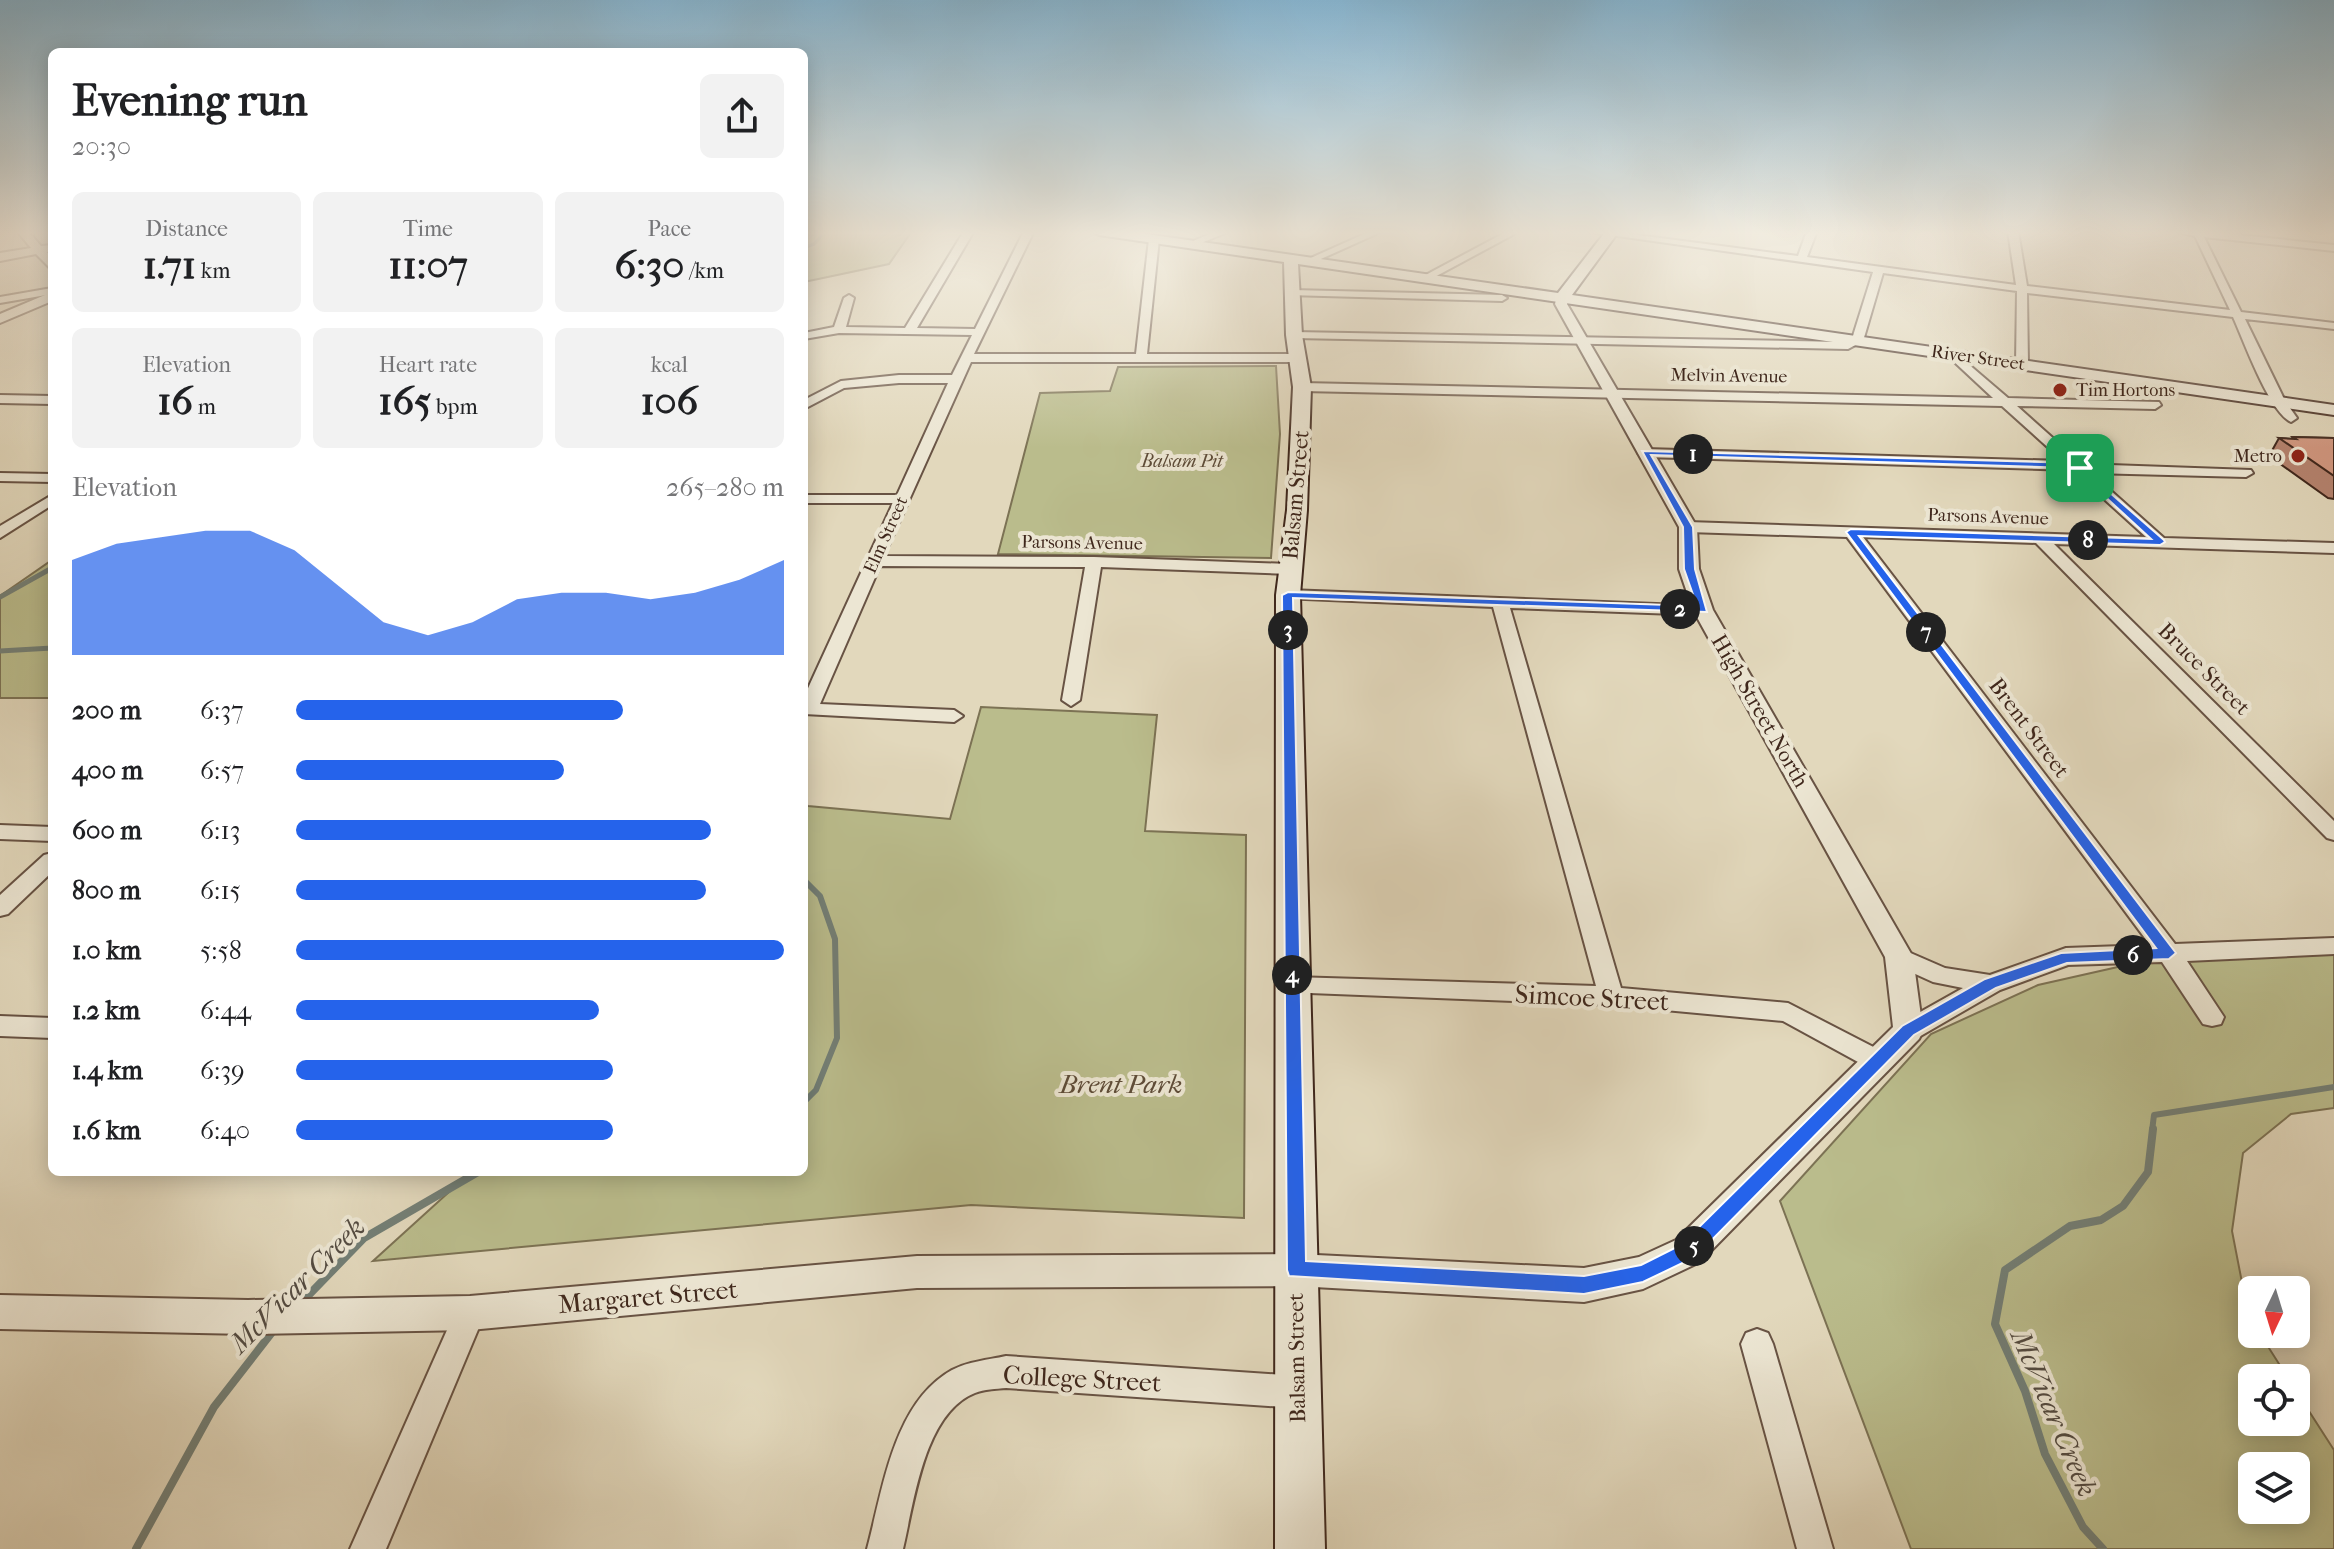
<!DOCTYPE html>
<html lang="en">
<head>
<meta charset="utf-8">
<style>
  body { margin:0; font-family:"IM FELL French Canon",serif; background:#f2f2f2; color:#202124; height:100vh; display:flex; flex-direction:column; font-size:30px; white-space:nowrap }
  * { box-sizing:border-box; margin:0 }
  p { font-size:26px; color:#757577 }
  .icon { flex:none; width:44px; height:44px; fill:none; stroke:currentColor; stroke-width:2; stroke-linecap:round; stroke-linejoin:round }
  .map { position:relative; flex:1; overflow:hidden }
  .drawer { position:absolute; left:48px; top:48px; width:760px; height:1128px; display:flex; flex-direction:column; background:#fff; border-radius:12px; box-shadow:0 4px 20px #0003 }
  .drawer>* { flex:none }
  .needle { width:52px; rotate:184deg }
  .tools { position:absolute; left:2238px; top:1276px; display:grid; gap:16px }
  .tools a { display:grid; place-items:center; width:72px; height:72px; border-radius:12px; background:#fff; box-shadow:0 4px 20px #0003; font-size:40px }
  .pin { position:absolute; display:grid; place-items:center; width:68px; height:68px; color:#fff; margin:-34px; border-radius:16px; box-shadow:0 4px 12px #0006 }
  .km { position:absolute; width:40px; height:40px; margin:-20px; border-radius:50%; background:#222; color:#fff; font-size:22px; line-height:40px; text-align:center }
  .round { display:grid; place-items:center; flex:none; width:84px; height:84px; border-radius:12px; background:#f2f2f2 }
  .headline { display:flex; align-items:center; justify-content:space-between; height:136px; padding:0 24px }
  h1 { font-size:44px; font-weight:700; line-height:60px }
  .metrics { display:grid; grid-template-columns:repeat(3,1fr); gap:12px; height:136px; padding:8px 24px }
  .metrics div { display:grid; align-content:center; border-radius:12px; background:#f2f2f2; text-align:center }
  .metrics b { font-size:40px; font-weight:700 }
  .metrics small { font-size:22px; font-weight:400 }
  .metrics p { font-size:22px }
  .chart { height:224px; padding:16px 24px }
  .chart p { display:flex; justify-content:space-between }
  .chart svg { width:100%; height:144px; margin-top:8px; fill:#2563eb; opacity:.7 }
  ul { padding:0 24px; list-style:none; font-size:26px }
  li { display:grid; grid-template-columns:128px 96px 1fr; align-items:center; height:60px }
  li i { height:20px; border-radius:10px; background:#2563eb }
  .map>svg:first-child { display:block }
</style>
</head>
<body>
<div class="map">
<svg width="2334" height="1549" viewBox="0 0 2334 1549">
  <rect width="100%" height="100%" fill="#e2d8bc"/>
  <filter id="stains"><feTurbulence type="fractalNoise" baseFrequency=".0025" numOctaves="4"/><feColorMatrix values="0 0 0 0 .2 0 0 0 0 .09 0 0 0 0 .02 0 0 0 .5 -.17"/></filter>
  <radialGradient id="worn" r=".72"><stop offset=".6" stop-color="#630" stop-opacity="0"/><stop offset="1" stop-color="#630" stop-opacity=".3"/></radialGradient>
  <path fill="#babc8c" stroke="#7c7254" stroke-width="2" fill-rule="evenodd" d="M804,231H912L889,264L804,282Z
    M1276,366L1280,434L1271,558L998,554L1040,393L1110,391L1118,367Z
    M52,560V698H0V596Z
    M981,707L1157,715L1145,831L1246,835L1244,1218L971,1205L373,1261L471,1172H804V801L808,806L950,819Z
    M2334,948V1108L2291,1114L2243,1153L2232,1231L2252,1334H2260L2288,1378H2252V1422H2296V1391L2334,1450V1549H1911L1780,1201L1931,1034L2038,985L2171,955ZM2252,1466H2296V1510H2252Z"/>
  <g fill="none" stroke-linecap="round" stroke-linejoin="round">
    <path stroke="#737f76" stroke-width="3" d="M804,248L814,244L826,231"/>
    <path stroke="#737f76" stroke-width="5" d="M0,597L52,568
      M0,651L52,648"/>
    <path stroke="#737f76" stroke-width="6" d="M804,880L820,896L835,939L837,1038L816,1090L804,1102
      M2152,1131L2154,1115L2334,1087"/>
    <path stroke="#737f76" stroke-width="8" d="M300,1304L364,1238L478,1172
      M136,1549L214,1407L273,1331
      M2103,1549L2083,1527L2045,1454L2025,1391L1995,1324L2005,1270L2070,1226L2101,1220L2123,1206L2148,1172L2153,1129"/>
    <g stroke="#685344" stroke-width="4">
      <path id="minor" d="M964,231H974L917,328L975,329L1024,231H1034L974,354H1136L1149,239L1154,236L1159,239L1147,354H1298L1304,358L1298,362H971L884,556L1094,557L1289,564L1297,569L1289,574L1101,567L1080,700L1071,706L1062,700L1085,567L880,566L820,704L954,710L963,716L954,722L804,714V697L893,503H804V495H897L948,383H899L844,388L804,409V400L841,381L899,375H952L972,335L839,333L804,339V333L834,327L844,298L849,295L854,298L846,327L905,328Z
        M1217,231H1230L1194,246L1186,244Z
        M1371,231H1383L1312,263L1304,261Z
        M1508,231H1520L1429,280L1420,278Z
        M1582,231H1607L1798,256L1807,231H1817L1807,257L2016,285L2008,231H2018L2027,286L2230,310L2195,236L2173,231H2202L2334,245V251L2204,237L2241,312L2334,323V329L2245,319L2285,401L2297,418L2291,422C2269,412 2244,341 2233,317L2027,293L2028,365L2022,369L2016,365L2017,291L1883,273L1863,341L1848,349L1294,338L1288,335L1294,332L1846,342L1852,339L1873,272Z
        M52,288V294L0,303V297Z
        M1292,290L1502,295L1507,298L1502,301L1288,295V291Z
        M1953,351L2008,398L2159,402L2161,405L2155,409L2017,406L2082,464L2251,470L2253,473L2246,477L2091,473L2164,538L2334,543V553L2054,544L2334,821V840L2327,838L2036,543L1863,537L2175,944L2334,938V954L2187,961L2224,1017L2221,1024L2212,1026L2203,1024L2162,962L2068,965L2000,990L1917,1038L1908,1041L1899,1038L1895,1031L1899,1024L1963,988L1933,982L1891,963L1887,957L1891,951L1899,948L1945,968L1990,975L2066,948L2150,945L1847,537L1688,532L1680,527L1688,522L2146,537L2072,470L1645,457L1638,453L1645,449L2063,461L2002,406L1302,391L1296,387L1302,383L1993,398L1949,357V353Z
        M0,395L52,396V404L0,403Z
        M0,473L52,474V482L0,481Z
        M52,495V505L0,538V526Z
        M1288,590L1709,606L1711,610L1703,615L1510,608L1621,988L1788,1003L1887,1054L1891,1061L1887,1068L1878,1071L1869,1068L1783,1021L1611,1005L1284,992L1281,986L1284,980L1293,977L1596,986L1493,607L1282,598L1280,595Z
        M0,825L52,827V841L0,839Z
        M52,853V872L8,914L0,916V895L44,855Z
        M0,1016L52,1018V1038L0,1036Z
        M470,1299L481,1303L485,1313L386,1549H350L459,1303Z
        M1757,1329L1768,1333L1773,1344L1833,1549H1797L1741,1344L1746,1333Z
        M1006,1356L1298,1376L1309,1381L1314,1392L1309,1403L1298,1408L1006,1388C996,1389 984,1389 975,1393C924,1413 914,1503 903,1549H867C883,1490 893,1403 952,1370C969,1361 988,1360 1006,1356Z"/>
    </g>
    <g stroke="#685344" stroke-width="4">
      <path id="tertiary" d="M17,231H28L41,246L52,245V251L47,252L52,259V270L36,254L0,261V253L31,248Z
        M52,292V301L0,323V314Z
        M1562,294L1568,298L1567,304L1697,527L1699,569L1713,610L1913,957L1923,1031L1919,1039L1700,1262L1643,1289L1584,1302L1296,1286L917,1288L470,1330L248,1334L0,1329V1295L248,1300L470,1296L917,1256L1296,1254L1584,1268L1639,1257L1676,1240L1893,1027L1885,957L1693,610L1679,569V527L1555,304L1557,295Z"/>
    </g>
    <g stroke="#3f271c" stroke-width="4">
      <path id="secondary" d="M1092,231H1125L1558,293L1606,231H1619L1572,295L2334,405V415L1298,264L1302,335L1311,387L1307,510L1300,595L1325,1549H1275L1276,595L1287,510L1293,387L1286,335L1284,262L1099,235Z"/>
    </g>
    <use href="#minor" fill="#ece6d3" fill-rule="evenodd"/>
    <use href="#tertiary" fill="#ece6d3" fill-rule="evenodd"/>
    <use href="#secondary" fill="#ece6d3" fill-rule="evenodd"/>
  </g>
  <path fill="#b5836f" stroke="#3f271c" stroke-width="2" d="M2293,437L2334,438V499L2328,498L2269,456L2279,438L2291,439Z"/>
  <path fill="#d29881" stroke="#3f271c" stroke-width="2" d="M2293,437L2334,438V476L2279,438L2296,439Z"/>
  <linearGradient id="sky" x2="0" y2="1"><stop stop-color="#87b6d2"/><stop offset="0.52" stop-color="#f2ede1"/><stop offset="1" stop-color="#f2ede1" stop-opacity="0"/></linearGradient>
  <rect width="2334" height="448" fill="url(#sky)"/>
  <path fill="#2563eb" stroke="#fff" stroke-width="2" fill-rule="evenodd" d="M1642,451L2076,463L2164,540L2165,542L2160,545L1859,536L2176,953L2169,959L2067,963L1996,988L1914,1035L1695,1257L1643,1282L1584,1294L1289,1276L1287,1270L1282,595L1288,592L1697,606L1684,569L1683,527ZM1651,455L2074,468L2151,539L1851,529L1846,532L2156,948L2061,953L1985,979L1902,1026L1681,1245L1641,1265L1584,1276L1306,1261L1293,598L1707,612L1695,569L1693,527Z"/>
  <g fill="#8f2418" stroke="#ece6d3" stroke-width="3">
    <circle cx="2060" cy="390" r="8"/>
    <circle cx="2298" cy="456" r="8"/>
  </g>
  <g text-anchor="middle" dominant-baseline="central" stroke-width="8" stroke-linejoin="round" paint-order="stroke">
    <g font-size="18" fill="#3f271c" stroke="#ece6d3">
      <text transform="translate(1978 358) rotate(8)">River Street</text>
      <text transform="translate(1729 376) rotate(1)">Melvin Avenue</text>
      <text transform="translate(1988 517) rotate(2)">Parsons Avenue</text>
      <text transform="translate(886 535) rotate(-66)">Elm Street</text>
      <text transform="translate(1082 543) rotate(1)">Parsons Avenue</text>
    </g>
    <g font-size="18" fill="#3f271c" stroke="#ece6d3" text-anchor="start">
      <text x="2076" y="390">Tim Hortons</text>
      <text x="2282" y="456" text-anchor="end">Metro</text>
    </g>
    <g font-size="18" font-style="italic" fill="#5e4c38" stroke="#ece6d3">
      <text x="1182" y="461">Balsam Pit</text>
    </g>
    <g font-size="22" fill="#3f271c" stroke="#ece6d3">
      <text transform="translate(1296 495) rotate(-85)">Balsam Street</text>
      <text transform="translate(2204 669) rotate(45)">Bruce Street</text>
      <text transform="translate(1760 711) rotate(60)">High Street North</text>
      <text transform="translate(2029 728) rotate(53)">Brent Street</text>
      <text transform="translate(1297 1358) rotate(-91)">Balsam Street</text>
    </g>
    <g font-size="26" fill="#3f271c" stroke="#ece6d3">
      <text transform="translate(1592 998) rotate(3)">Simcoe Street</text>
      <text transform="translate(648 1297) rotate(-5)">Margaret Street</text>
      <text transform="translate(1082 1379) rotate(3)">College Street</text>
    </g>
    <g font-size="26" font-style="italic" fill="#5e4c38" stroke="#ece6d3">
      <text x="1121" y="1084">Brent Park</text>
    </g>
    <g font-size="28" font-style="italic" fill="#544c42" stroke="#ece6d3">
      <text transform="translate(297 1285) rotate(-45)">McVicar Creek</text>
      <text transform="translate(2054 1413) rotate(67)">McVicar Creek</text>
    </g>
  </g>
  <rect width="100%" height="100%" filter="url(#stains)"/>
  <rect width="100%" height="100%" fill="url(#worn)"/>
</svg>
<div class="tools">
<a><svg class="needle" viewBox="-14 -14 28 28"><path d="M0-13l5 13h-10z" fill="#e53935"/><path d="M0 13l5-13h-10z" fill="#757577"/></svg></a>
<a><svg class="icon" aria-label="locate" viewBox="0 0 24 24"><circle cx="12" cy="12" r="6"/><path d="M12 2v4M12 18v4M2 12h4M18 12h4"/></svg></a>
<a><svg class="icon" aria-label="layers" viewBox="0 0 24 24"><path d="M12 4l9 5-9 5-9-5zM3 14l9 5 9-5"/></svg></a>
</div>
<div class="pin" style="left:2080px;top:468px;background:#1e9e55"><svg class="icon" aria-label="arrive" viewBox="0 0 24 24"><path d="M6 21V4h12l-3 4 3 4H6"/></svg></div>
<b class="km" style="left:1693px;top:454px">1</b>
<b class="km" style="left:1680px;top:609px">2</b>
<b class="km" style="left:1288px;top:630px">3</b>
<b class="km" style="left:1292px;top:975px">4</b>
<b class="km" style="left:1694px;top:1246px">5</b>
<b class="km" style="left:2133px;top:955px">6</b>
<b class="km" style="left:1926px;top:632px">7</b>
<b class="km" style="left:2088px;top:540px">8</b>
<section class="drawer">
<div class="headline"><div><h1>Evening run</h1><p>20:30</p></div><a class="round"><svg class="icon" aria-label="share" viewBox="0 0 24 24"><path d="M12 15V3M7 8l5-5 5 5M5 13v7h14v-7"/></svg></a></div>
<div class="metrics">
<div><p>Distance</p><b>1.71<small> km</small></b></div>
<div><p>Time</p><b>11:07</b></div>
<div><p>Pace</p><b>6:30<small> /km</small></b></div>
</div>
<div class="metrics">
<div><p>Elevation</p><b>16<small> m</small></b></div>
<div><p>Heart rate</p><b>165<small> bpm</small></b></div>
<div><p>kcal</p><b>106</b></div>
</div>
<div class="chart"><p><span>Elevation</span>265–280 m</p>
<svg viewBox="0 0 160 44" preserveAspectRatio="none"><path d="M0 44V15L10 10L20 8L30 6L40 6L50 12L60 23L70 34L80 38L90 34L100 27L110 25L120 25L130 27L140 25L150 21L160 15V44z"/></svg>
</div>
<ul>
<li><b>200 m</b>6:37<i style="width:67%"></i></li>
<li><b>400 m</b>6:57<i style="width:55%"></i></li>
<li><b>600 m</b>6:13<i style="width:85%"></i></li>
<li><b>800 m</b>6:15<i style="width:84%"></i></li>
<li><b>1.0 km</b>5:58<i style="width:100%"></i></li>
<li><b>1.2 km</b>6:44<i style="width:62%"></i></li>
<li><b>1.4 km</b>6:39<i style="width:65%"></i></li>
<li><b>1.6 km</b>6:40<i style="width:65%"></i></li>
</ul>
</section>
</div>
</body>
</html>
